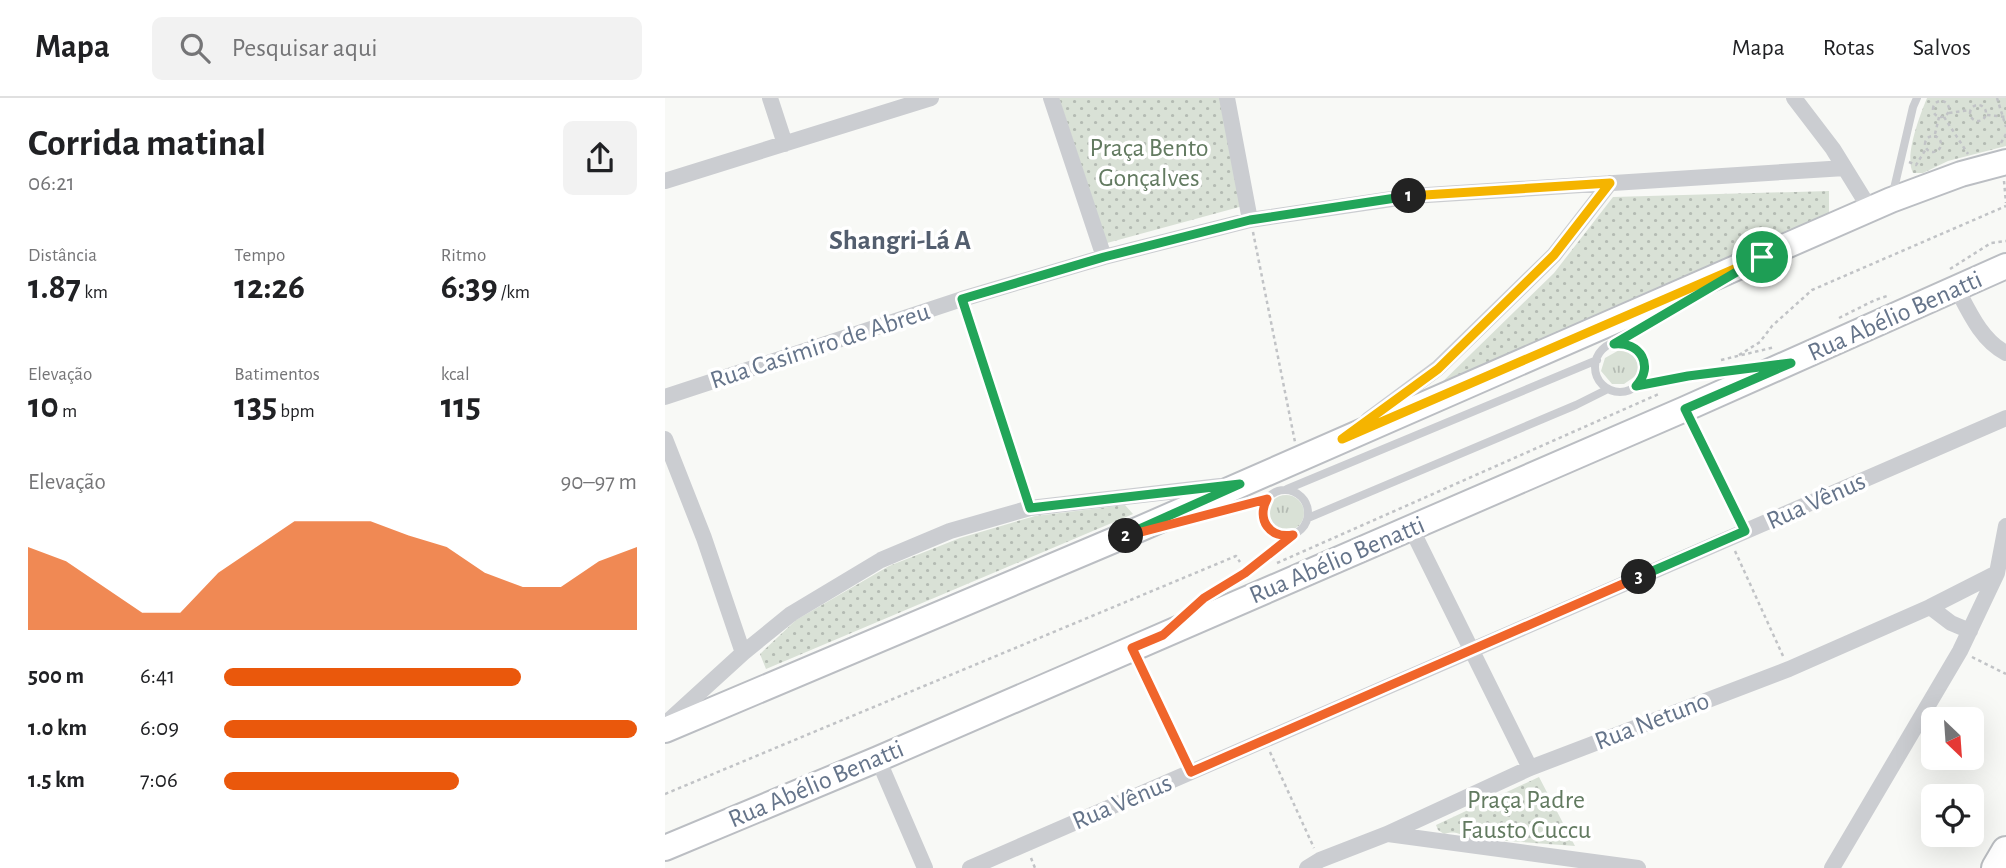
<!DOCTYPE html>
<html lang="pt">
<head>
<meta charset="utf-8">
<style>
  body { margin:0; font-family:"Alegreya Sans",sans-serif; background:#f2f2f2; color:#202124; height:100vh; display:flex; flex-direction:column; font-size:26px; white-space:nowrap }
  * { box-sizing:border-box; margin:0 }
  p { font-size:23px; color:#757577 }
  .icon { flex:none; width:38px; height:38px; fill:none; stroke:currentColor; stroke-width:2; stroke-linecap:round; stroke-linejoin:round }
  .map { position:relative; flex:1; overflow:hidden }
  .drawer { display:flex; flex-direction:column; background:#fff; width:665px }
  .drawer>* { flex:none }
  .needle { width:46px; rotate:155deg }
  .buttons { position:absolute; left:1256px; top:609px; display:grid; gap:14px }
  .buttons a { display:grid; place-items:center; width:63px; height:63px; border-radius:10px; background:#fff; box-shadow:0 7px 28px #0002; font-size:35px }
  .pin { position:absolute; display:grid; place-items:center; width:60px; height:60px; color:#fff; margin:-30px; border:4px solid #fff; border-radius:50%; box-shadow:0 2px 7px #0007 }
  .km { position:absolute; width:35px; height:35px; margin:-18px; border-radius:50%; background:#222; color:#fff; font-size:19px; line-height:35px; text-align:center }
  .round { display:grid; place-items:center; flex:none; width:74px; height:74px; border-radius:10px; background:#f2f2f2 }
  .summary { display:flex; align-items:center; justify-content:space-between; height:119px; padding:0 28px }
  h1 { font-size:38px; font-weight:700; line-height:52px }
  .stats { display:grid; grid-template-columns:repeat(3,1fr); gap:10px; height:119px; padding:7px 28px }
  .stats div { display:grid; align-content:center }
  .stats b { font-size:35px; font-weight:700 }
  .stats small { font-size:19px; font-weight:400 }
  .stats p { font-size:19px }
  .chart { height:196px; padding:14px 28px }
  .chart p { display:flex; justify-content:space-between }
  .chart svg { width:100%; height:126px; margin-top:7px; fill:#ea580c; opacity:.7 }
  ul { padding:0 28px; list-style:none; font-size:23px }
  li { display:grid; grid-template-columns:112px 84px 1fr; align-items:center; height:52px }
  li i { height:18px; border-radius:9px; background:#ea580c }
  header { display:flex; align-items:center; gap:42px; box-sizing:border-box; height:98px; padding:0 35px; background:#fff; border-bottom:2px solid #e0e0e0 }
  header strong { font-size:33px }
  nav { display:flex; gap:38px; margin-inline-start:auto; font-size:24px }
  .search { width:490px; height:63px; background:#f2f2f2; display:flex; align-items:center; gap:18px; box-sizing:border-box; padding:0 24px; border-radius:10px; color:#757577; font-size:26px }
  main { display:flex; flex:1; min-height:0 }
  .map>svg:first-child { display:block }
</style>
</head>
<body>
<header>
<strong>Mapa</strong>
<div class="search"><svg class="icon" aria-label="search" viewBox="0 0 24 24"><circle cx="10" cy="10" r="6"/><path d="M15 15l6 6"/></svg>Pesquisar aqui</div>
<nav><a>Mapa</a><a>Rotas</a><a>Salvos</a></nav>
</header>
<main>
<section class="drawer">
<div class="summary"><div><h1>Corrida matinal</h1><p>06:21</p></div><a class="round"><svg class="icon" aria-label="share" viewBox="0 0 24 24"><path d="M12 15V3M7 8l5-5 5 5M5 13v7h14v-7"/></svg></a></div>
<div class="stats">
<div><p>Distância</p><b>1.87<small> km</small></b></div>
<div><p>Tempo</p><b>12:26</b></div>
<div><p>Ritmo</p><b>6:39<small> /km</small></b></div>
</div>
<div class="stats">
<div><p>Elevação</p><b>10<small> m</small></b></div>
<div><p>Batimentos</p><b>135<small> bpm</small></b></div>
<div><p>kcal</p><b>115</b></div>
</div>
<div class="chart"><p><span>Elevação</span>90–97 m</p>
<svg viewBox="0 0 160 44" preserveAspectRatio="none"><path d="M0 44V15L10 20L20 29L30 38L40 38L50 24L60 15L70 6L80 6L90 6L100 11L110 15L120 24L130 29L140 29L150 20L160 15V44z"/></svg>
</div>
<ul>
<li><b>500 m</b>6:41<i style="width:72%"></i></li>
<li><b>1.0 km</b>6:09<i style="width:100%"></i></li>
<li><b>1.5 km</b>7:06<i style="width:57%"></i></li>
</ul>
</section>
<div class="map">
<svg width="1341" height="770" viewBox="0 0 1341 770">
  <defs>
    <pattern id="grass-tufts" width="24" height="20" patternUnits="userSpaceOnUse" patternTransform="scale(1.75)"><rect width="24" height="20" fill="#d9e1d6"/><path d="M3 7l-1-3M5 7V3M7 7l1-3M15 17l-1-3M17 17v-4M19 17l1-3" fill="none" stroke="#b4bbb3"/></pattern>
    <pattern id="park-dots" width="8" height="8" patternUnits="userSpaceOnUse" patternTransform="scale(1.75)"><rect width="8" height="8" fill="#d9e1d6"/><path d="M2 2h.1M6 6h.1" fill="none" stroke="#b4bbb3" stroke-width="1.8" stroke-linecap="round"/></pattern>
  </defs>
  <rect width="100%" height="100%" fill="#f8f9f6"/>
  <path fill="url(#grass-tufts)" d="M956,251L964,253L974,265L972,277L959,286H947L936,273L940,260Z
    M603 415a18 18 0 1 1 36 0a18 18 0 1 1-36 0Z"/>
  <path fill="url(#park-dots)" d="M394,0H557L578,108L442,145Z
    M1262,0H1341V48L1283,63L1258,75H1248C1239,58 1255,17 1262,0Z
    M1164,93V117L767,294L889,175L948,99Z
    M460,407L468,416L101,571L95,556L131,522L224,468L295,440L370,418Z
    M874,679L910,748L830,742C820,738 812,740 801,738C790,735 791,733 779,736L773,732L771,727Z"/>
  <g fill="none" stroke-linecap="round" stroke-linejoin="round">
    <g stroke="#bbbec3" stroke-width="28">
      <path id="primary" d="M0,632L454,440L1226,102L1296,76L1341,64
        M0,750L213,661L1020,311L1341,168"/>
    </g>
    <g stroke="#babdc1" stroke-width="32">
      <path id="highway" d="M1331,770L1341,753"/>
    </g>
    <path stroke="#c1c3c6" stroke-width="2.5" stroke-dasharray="3.5 3.5" stroke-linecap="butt" d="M1332,0L1341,29
      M1268 11a8 8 0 1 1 16 0a8 8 0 1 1-16 0Z
      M1305 15a8 8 0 1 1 16 0a8 8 0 1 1-16 0Z
      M1284,15L1305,12
      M1322,17L1341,19
      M1279,19L1303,56
      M1270,36L1274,19
      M1260 46a8 8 0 1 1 16 0a8 8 0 1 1-16 0Z
      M1336,45L1341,36
      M1244,64L1251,67L1261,51
      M1339,83L1341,105
      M588,134L630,344
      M1285,171L1326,145L1341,143
      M301,213L360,397
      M1174,220L1210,202L1225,197
      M1074,257L1095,244L1107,228L1147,192L1341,108
      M1056,262L1110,249
      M1027,326L1073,421
      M1070,453L1118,558
      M612,465L996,295
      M1307,559L1341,576
      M475,566L520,662
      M605,654L649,750
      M0,696L571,458L575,464
      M366,760L370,770"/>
    <path stroke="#cbcdd1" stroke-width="8" d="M1228,95L1248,9L1252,0
      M930 269a25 25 0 1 1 50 0a25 25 0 1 1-50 0Z
      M949,246L1016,206
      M971,288L1023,278L1090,270
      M622,391L932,262
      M597 415a23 23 0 1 1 46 0a23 23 0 1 1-46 0Z
      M643,420L911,307L943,291
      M520,423L602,401
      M518,519L539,500L580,475L628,437"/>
    <path stroke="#cbcdd1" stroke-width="16" d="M105,0L120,46
      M386,0L439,159
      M562,0L585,122
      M1129,0L1168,51L1205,111
      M0,83L266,0
      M1292,191C1304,214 1317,243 1341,255
      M0,299L297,201L439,159L585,122L747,98L1180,70
      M703,322L773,270L889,157L945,85
      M0,341L39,440L78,555
      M746,430L865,670
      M1265,509L1286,525L1305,533
      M0,626L78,555L126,516L216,462L285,433L365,410L555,388
      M213,661L260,770
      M723,736L973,770
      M305,770L1341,320
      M642,770L655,762L722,736L865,670L1124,571L1265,509L1332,475
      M1167,770L1295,553L1332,475L1341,428"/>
    <use href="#primary" stroke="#fff" stroke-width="24"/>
    <use href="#highway" stroke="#fff" stroke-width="28"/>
  </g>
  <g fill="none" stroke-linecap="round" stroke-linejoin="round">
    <g stroke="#fff" stroke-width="14">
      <path id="split-1" d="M744,98L945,85L889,157L773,271L677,341L1097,159"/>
    </g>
    <g stroke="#fff" stroke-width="14">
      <path id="split-2" d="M461,438L454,440L575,386L365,410L297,201L439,159L585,122L744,98"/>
    </g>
    <g stroke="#fff" stroke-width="14">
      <path id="split-3" d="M461,438L602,401C591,422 605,441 628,437L580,475L539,500L498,537L467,550L526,674L974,479"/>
    </g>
    <g stroke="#fff" stroke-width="14">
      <path id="split-4" d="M974,479L1080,433L1020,311L1126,265L1023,278L971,288C990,268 975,243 949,246L1097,159"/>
    </g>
    <use href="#split-1" stroke="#f5b400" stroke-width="9"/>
    <use href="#split-2" stroke="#22a559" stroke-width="9"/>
    <use href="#split-3" stroke="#f0652b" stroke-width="9"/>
    <use href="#split-4" stroke="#22a559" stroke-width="9"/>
  </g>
  <g text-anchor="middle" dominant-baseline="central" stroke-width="7" stroke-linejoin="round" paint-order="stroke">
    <g font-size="26" fill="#627a60" stroke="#fff">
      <text x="484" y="50">Praça Bento<tspan x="484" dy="30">Gonçalves</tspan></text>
      <text x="861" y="702">Praça Padre<tspan x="861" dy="30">Fausto Cuccu</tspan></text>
    </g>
    <g font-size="26" fill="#65748a" stroke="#fff">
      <text transform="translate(1230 218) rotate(-24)">Rua Abélio Benatti</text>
      <text transform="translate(155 248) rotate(-18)">Rua Casimiro de Abreu</text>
      <text transform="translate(1151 403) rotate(-24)">Rua Vênus</text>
      <text transform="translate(672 462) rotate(-23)">Rua Abélio Benatti</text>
      <text transform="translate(987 623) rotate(-21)">Rua Netuno</text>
      <text transform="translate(151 686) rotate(-23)">Rua Abélio Benatti</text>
      <text transform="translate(457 704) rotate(-23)">Rua Vênus</text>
    </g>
    <g font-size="28" font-weight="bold" fill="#535e6e" stroke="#fff">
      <text x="235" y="143">Shangri-Lá A</text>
    </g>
  </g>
</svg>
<div class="buttons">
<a><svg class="needle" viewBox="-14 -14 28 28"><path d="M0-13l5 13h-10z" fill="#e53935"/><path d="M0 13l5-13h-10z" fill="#757577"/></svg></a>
<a><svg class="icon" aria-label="locate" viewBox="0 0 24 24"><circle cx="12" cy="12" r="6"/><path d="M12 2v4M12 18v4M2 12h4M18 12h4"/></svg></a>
</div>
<div class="pin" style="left:1097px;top:159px;background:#1e9e55"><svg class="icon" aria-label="arrive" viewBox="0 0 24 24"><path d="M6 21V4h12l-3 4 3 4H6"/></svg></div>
<b class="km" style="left:744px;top:98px">1</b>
<b class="km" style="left:461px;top:438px">2</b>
<b class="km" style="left:974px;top:479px">3</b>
</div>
</main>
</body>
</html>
